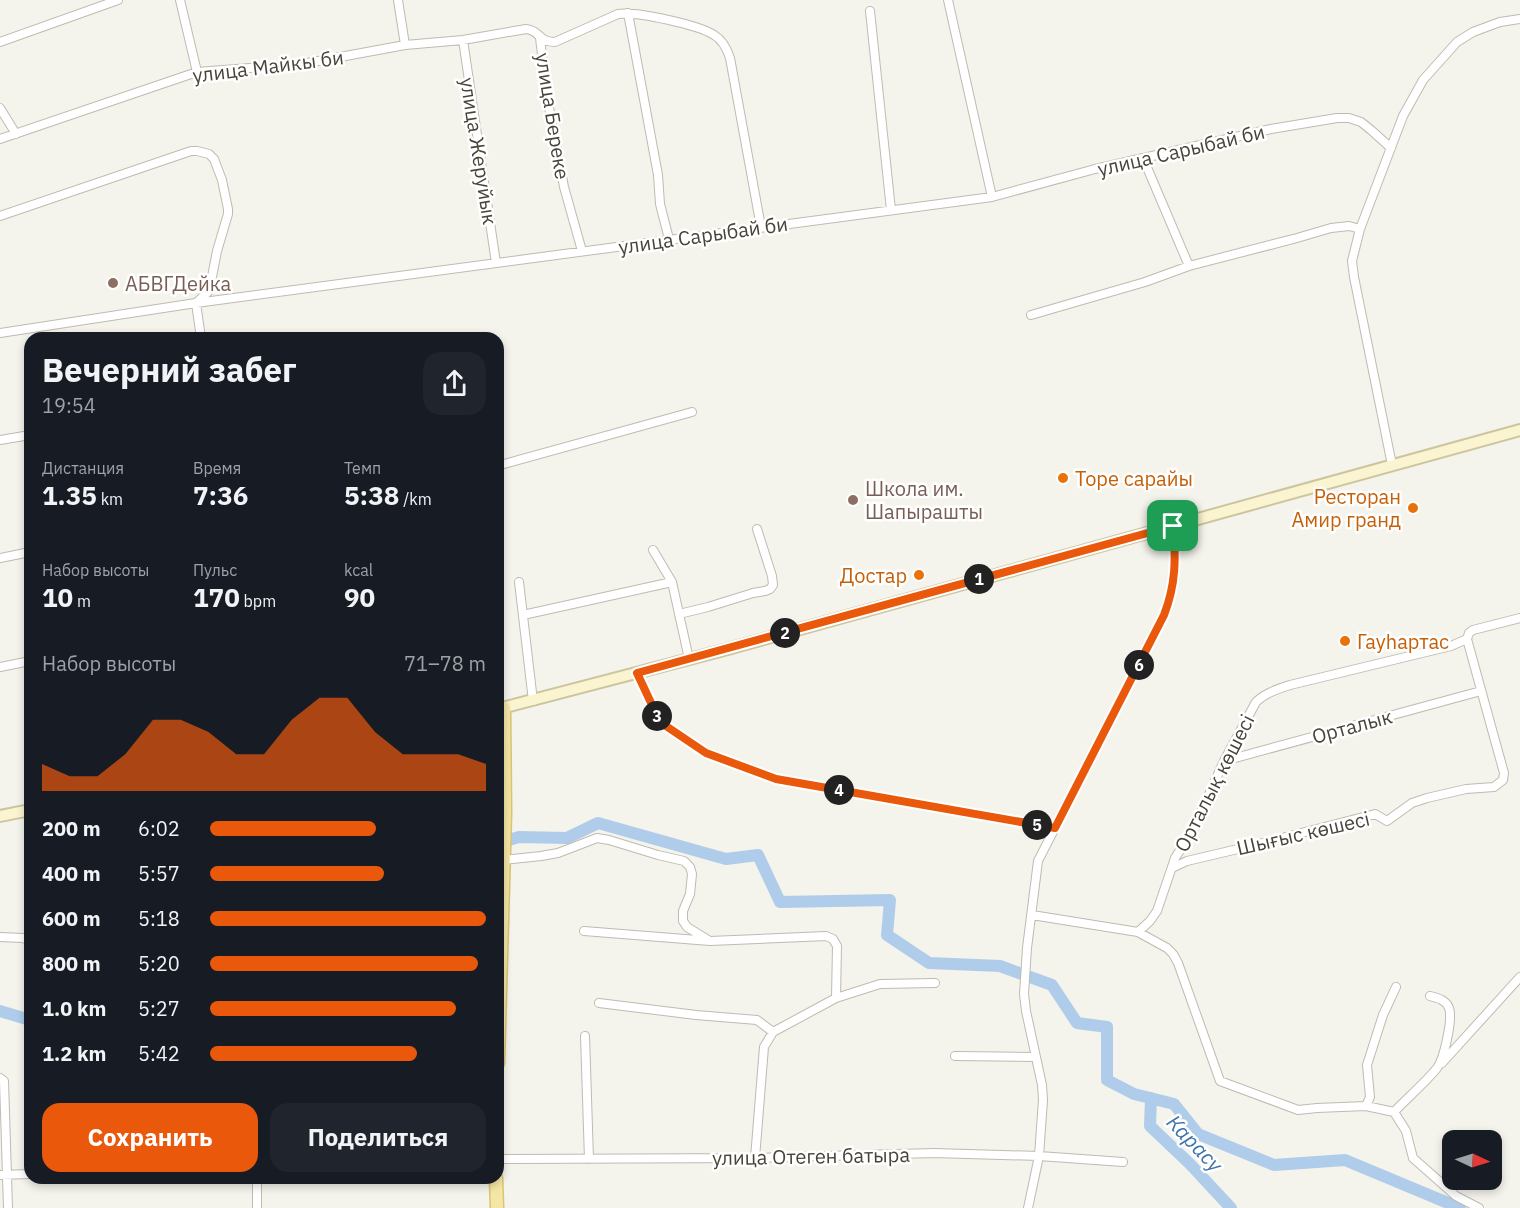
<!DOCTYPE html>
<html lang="ru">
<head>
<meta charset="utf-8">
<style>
  body { margin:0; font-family:"IBM Plex Sans",sans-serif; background:#20242c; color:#f1f3f6; height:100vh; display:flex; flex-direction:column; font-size:22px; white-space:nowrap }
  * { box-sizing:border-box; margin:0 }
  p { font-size:20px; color:#9ea1a6 }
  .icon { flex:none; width:33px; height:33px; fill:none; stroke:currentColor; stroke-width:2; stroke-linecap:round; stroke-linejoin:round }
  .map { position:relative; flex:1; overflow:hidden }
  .sheet { position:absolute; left:24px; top:332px; width:480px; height:852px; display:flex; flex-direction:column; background:#171b24; border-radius:18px; box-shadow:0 3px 9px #0003 }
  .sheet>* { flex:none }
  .needle { width:39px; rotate:94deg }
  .buttons { position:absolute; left:1442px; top:1130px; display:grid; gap:12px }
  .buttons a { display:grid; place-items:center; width:60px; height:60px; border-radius:12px; background:#171b24; box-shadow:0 3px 9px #0003; font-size:30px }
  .pin { position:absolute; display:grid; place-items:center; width:51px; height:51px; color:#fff; margin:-26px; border-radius:12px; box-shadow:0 3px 9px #0006 }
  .km { position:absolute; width:30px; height:30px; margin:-15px; border-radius:50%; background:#222; color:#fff; font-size:16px; line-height:30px; text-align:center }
  .round { display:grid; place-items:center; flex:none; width:63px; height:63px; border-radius:18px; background:#20242c }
  .summary { display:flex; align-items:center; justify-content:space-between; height:102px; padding:0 18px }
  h1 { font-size:33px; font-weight:700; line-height:45px }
  .stats { display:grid; grid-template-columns:repeat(3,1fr); gap:9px; height:102px; padding:6px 18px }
  .stats div { display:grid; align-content:center }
  .stats b { font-size:26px; font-weight:700 }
  .stats small { font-size:16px; font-weight:400 }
  .stats p { font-size:16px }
  .chart { height:168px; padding:12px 18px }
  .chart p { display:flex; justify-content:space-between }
  .chart svg { width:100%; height:108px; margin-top:6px; fill:#ea580c; opacity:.7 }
  .primary-button { display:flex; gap:12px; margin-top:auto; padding:12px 18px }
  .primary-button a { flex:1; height:69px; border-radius:18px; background:#ea580c; color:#fff; font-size:24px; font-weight:700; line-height:69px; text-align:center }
  .primary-button a+a { background:#20242c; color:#f1f3f6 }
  ul { padding:0 18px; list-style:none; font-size:20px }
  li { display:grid; grid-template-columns:96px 72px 1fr; align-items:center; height:45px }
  li i { height:15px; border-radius:8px; background:#ea580c }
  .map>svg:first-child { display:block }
</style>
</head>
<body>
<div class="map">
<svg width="1520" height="1208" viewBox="0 0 1520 1208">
  <rect width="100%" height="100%" fill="#f4f3ec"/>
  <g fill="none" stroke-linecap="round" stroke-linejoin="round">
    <path stroke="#afcdea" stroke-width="12" d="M498,843L519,837L567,838L598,823L726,859L758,855L780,902L890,900L887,935L929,963L1000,966L1052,985L1077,1023L1107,1027V1080L1134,1094L1174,1104L1198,1134L1274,1165L1345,1160L1460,1208
      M0,1011L30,1020
      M1151,1098L1150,1126L1190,1164L1231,1208"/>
    <g stroke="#bfbbaf" stroke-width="10">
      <path id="minor" d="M180,0L197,72
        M398,0L405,45
        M948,0L992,197
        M870,11L891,210
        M628,13L658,175L660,204L669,239
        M540,38L547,97L564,187L582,251
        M463,40L496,263
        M0,42L118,0
        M0,108L16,134
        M0,139L197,72L302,64L405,45L463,40L526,29C540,30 538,42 555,42L618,14C636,11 699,25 714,35C723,40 727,49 730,58L761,227
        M1143,158L1189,266
        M0,216L191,151H197L209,154L214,159L222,180L228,209V214L217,251L210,287L208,292L196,303L201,338
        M1031,315L1145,282L1189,266L1297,238L1331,228L1349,226L1360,229
        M0,333L196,303L992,197L1095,169L1271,129L1337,118H1349L1361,122L1371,130L1391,148
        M0,440L30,435
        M498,464H504L692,412
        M1392,465L1354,277L1352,261L1360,229L1403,116L1423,80L1457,42L1473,32L1500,22L1520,19
        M653,550L672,582L689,659
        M0,558L30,552
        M519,582L533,701
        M679,614L708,607L753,593L765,591L770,589L773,585L772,576L757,529
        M523,615L672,582
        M0,667L30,661
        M637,673L660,722L706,753L776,779L1055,828
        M1224,761L1481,691
        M503,860L541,856L558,853L597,838L609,840L658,855L684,861L690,867L692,874L690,894L683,911V921L687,927L708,940
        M1172,868L1187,861L1259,844L1375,814L1387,821L1412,803L1427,798L1466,789L1494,787L1503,780L1504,773L1467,639L1469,633L1473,630L1520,618
        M1032,915L1138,932L1167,948L1173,954L1178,963L1220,1081L1298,1110L1317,1108L1366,1106L1394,1112L1406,1131L1413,1158L1456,1196L1479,1208
        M584,931L710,941L826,936L833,939L837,946L836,998L773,1032L764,1047L755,1158
        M1138,932L1150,921L1157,911L1175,858L1193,830L1224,761L1256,702C1265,693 1278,689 1290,685L1451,646L1467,639
        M0,937L23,938L30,941
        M836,998L880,984L935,983
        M599,1003L696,1015L757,1020L773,1032
        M585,1036L589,1159
        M955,1056L1036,1057
        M1442,1063L1520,977
        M0,1078L4,1081L8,1208
        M1366,1106L1370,1097L1367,1065L1383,1015L1396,987
        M1394,1112C1407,1098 1426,1082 1437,1068C1444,1059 1453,1019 1449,1008C1446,1000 1438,998 1430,996
        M498,1159L755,1158L934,1153L1039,1156L1123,1162
        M0,1175L30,1174
        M257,1208V1178
        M1028,1208L1039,1156L1043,1100L1042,1085L1026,1011L1024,994L1027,948L1038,861L1164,615C1176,584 1176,559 1173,526"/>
    </g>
    <g stroke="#ccc59e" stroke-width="14">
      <path id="secondary" d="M498,709L724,650L1520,430
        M0,816L30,810"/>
    </g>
    <g stroke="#d9c576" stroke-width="15">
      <path id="primary" d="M498,1063L505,813L504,708
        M496,1178L497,1208"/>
    </g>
    <use href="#minor" stroke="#fff" stroke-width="8"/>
    <use href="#secondary" stroke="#faf4d1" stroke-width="10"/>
    <use href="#primary" stroke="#f5e6a5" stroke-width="12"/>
  </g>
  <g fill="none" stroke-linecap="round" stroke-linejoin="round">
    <g stroke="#fff" stroke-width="12">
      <path id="route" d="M1173,526C1176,559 1176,584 1164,615L1055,828L776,779L706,753L660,722L637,673Z"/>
    </g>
    <use href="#route" stroke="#ea580c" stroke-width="8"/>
  </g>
  <g fill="#8d6e63" stroke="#fff" stroke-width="2">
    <circle cx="113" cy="283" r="6"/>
    <circle cx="853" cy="500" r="6"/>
  </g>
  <g fill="#e8710a" stroke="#fff" stroke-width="2">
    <circle cx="1063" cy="478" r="6"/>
    <circle cx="1413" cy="508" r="6"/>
    <circle cx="919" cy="575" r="6"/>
    <circle cx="1345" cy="641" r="6"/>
  </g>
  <g text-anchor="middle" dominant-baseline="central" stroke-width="5" stroke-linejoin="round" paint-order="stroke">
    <g font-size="20" fill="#48443a" stroke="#fff">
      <text transform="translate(268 66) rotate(-7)">улица Майкы би</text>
      <text transform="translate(553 116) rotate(81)">улица Береке</text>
      <text transform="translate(1181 150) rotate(-13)">улица Сарыбай би</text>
      <text transform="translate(479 151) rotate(81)">улица Жеруйык</text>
      <text transform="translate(703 235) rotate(-8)">улица Сарыбай би</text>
      <text transform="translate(1352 726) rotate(-15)">Орталык</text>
      <text transform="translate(1214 783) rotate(-63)">Орталық көшесі</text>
      <text transform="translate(1303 833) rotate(-13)">Шығыс көшесі</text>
      <text transform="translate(811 1156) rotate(-1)">улица Отеген батыра</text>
    </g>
    <g font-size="20" fill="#785e54" stroke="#fff" text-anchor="start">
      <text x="125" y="283">АБВГДейка</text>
      <text x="865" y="488">Школа им.<tspan x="865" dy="23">Шапырашты</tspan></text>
    </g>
    <g font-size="20" fill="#c56008" stroke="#fff" text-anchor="start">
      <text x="1075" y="478">Торе сарайы</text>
      <text x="1401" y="496" text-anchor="end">Ресторан<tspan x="1401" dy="23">Амир гранд</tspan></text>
      <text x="907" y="575" text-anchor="end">Достар</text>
      <text x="1357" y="641">Гауhартас</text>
    </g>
    <g font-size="21" font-style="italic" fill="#3d72ab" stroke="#fff">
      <text transform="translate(1195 1143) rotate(46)">Карасу</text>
    </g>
  </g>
</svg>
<div class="buttons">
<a><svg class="needle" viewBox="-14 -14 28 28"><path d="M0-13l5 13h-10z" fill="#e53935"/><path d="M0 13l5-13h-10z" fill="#9ea1a6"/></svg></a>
</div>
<div class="pin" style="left:1173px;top:526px;background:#1e9e55"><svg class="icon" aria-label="arrive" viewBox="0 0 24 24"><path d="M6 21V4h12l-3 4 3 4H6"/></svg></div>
<b class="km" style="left:979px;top:579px">1</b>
<b class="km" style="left:785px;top:633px">2</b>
<b class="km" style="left:657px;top:716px">3</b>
<b class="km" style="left:839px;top:790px">4</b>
<b class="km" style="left:1037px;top:825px">5</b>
<b class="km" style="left:1139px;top:665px">6</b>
<section class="sheet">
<div class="summary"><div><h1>Вечерний забег</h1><p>19:54</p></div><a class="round"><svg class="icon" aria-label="share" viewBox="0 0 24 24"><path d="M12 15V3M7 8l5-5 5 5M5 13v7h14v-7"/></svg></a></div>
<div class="stats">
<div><p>Дистанция</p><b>1.35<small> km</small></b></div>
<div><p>Время</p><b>7:36</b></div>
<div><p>Темп</p><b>5:38<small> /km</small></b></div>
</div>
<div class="stats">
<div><p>Набор высоты</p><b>10<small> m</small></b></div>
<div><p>Пульс</p><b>170<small> bpm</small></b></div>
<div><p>kcal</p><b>90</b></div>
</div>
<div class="chart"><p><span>Набор высоты</span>71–78 m</p>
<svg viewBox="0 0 160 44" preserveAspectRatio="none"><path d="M0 44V33L10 38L20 38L30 29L40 15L50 15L60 20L70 29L80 29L90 15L100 6L110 6L120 20L130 29L140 29L150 29L160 33V44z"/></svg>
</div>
<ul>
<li><b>200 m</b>6:02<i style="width:60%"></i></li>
<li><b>400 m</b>5:57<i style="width:63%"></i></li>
<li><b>600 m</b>5:18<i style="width:100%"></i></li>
<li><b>800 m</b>5:20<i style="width:97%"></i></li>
<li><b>1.0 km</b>5:27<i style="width:89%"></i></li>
<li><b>1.2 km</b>5:42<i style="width:75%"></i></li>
</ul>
<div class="primary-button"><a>Сохранить</a><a>Поделиться</a></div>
</section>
</div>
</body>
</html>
